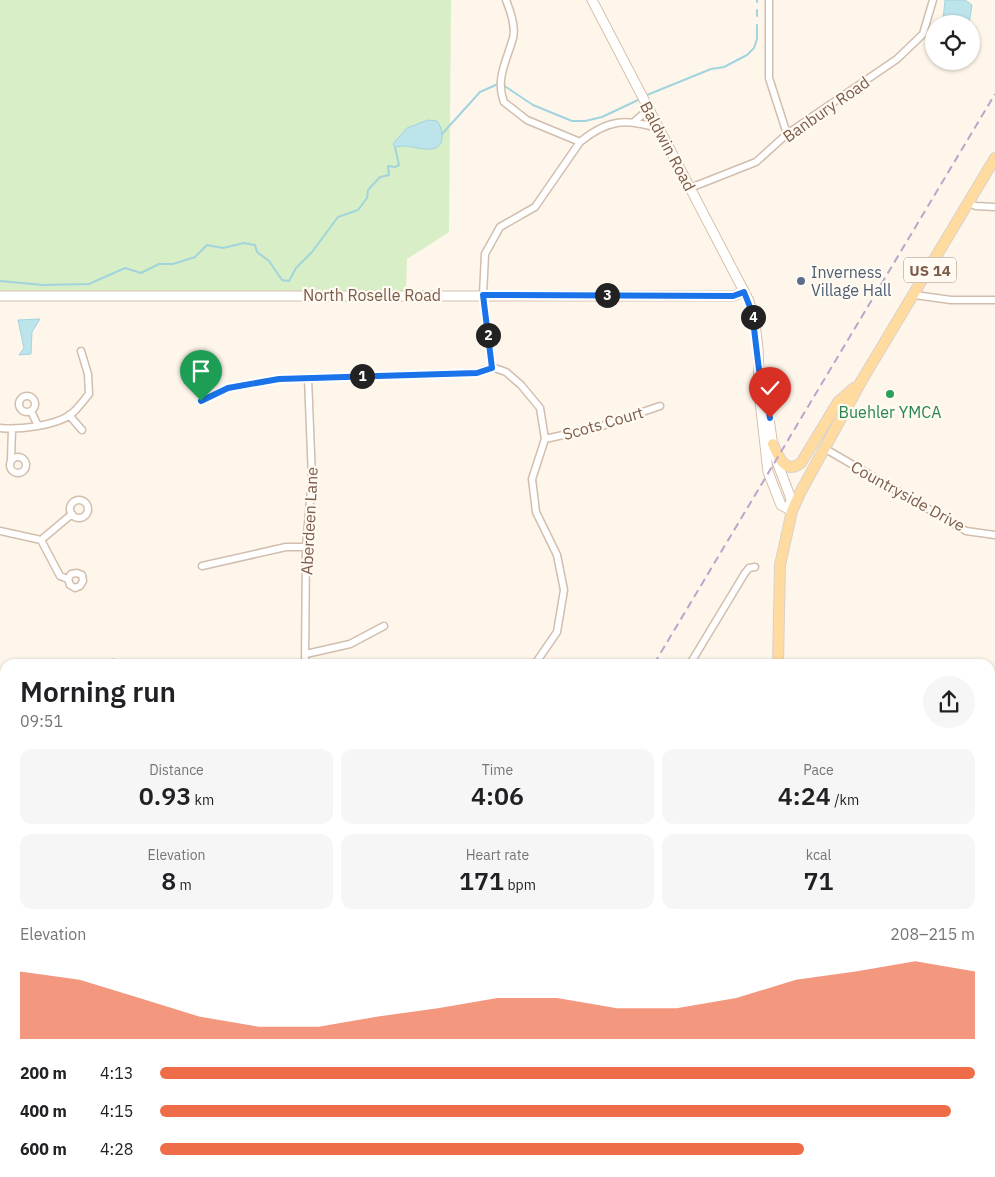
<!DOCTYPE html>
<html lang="en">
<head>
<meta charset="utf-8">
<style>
  body { margin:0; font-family:"IBM Plex Sans",sans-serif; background:#f6f6f6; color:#202124; height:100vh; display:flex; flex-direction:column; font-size:19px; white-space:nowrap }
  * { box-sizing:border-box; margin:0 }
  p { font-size:16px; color:#757577 }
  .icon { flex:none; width:28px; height:28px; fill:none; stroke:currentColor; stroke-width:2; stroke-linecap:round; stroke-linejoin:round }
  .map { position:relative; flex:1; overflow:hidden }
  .side { position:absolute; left:0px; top:659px; width:995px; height:519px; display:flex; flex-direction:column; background:#fff; border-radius:15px 15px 0 0; box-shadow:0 1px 4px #0004 }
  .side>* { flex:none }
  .tools { position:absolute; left:925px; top:15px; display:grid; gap:10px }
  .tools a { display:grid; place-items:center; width:55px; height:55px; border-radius:50%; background:#fff; box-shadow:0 1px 4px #0004; font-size:25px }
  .pin { position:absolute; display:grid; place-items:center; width:42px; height:42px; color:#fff; margin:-51px -21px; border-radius:50% 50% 50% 0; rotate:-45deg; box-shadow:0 0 5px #0007 }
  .pin .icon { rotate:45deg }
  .km { position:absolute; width:25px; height:25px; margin:-12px; border-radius:50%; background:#222; color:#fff; font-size:14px; line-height:25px; text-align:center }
  .round { display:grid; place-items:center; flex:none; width:52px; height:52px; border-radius:26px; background:#f6f6f6 }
  .summary { display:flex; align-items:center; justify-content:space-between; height:85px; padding:0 20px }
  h1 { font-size:28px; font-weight:600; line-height:38px }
  .stats { display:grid; grid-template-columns:repeat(3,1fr); gap:8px; height:85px; padding:5px 20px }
  .stats div { display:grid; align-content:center; border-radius:12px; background:#f6f6f6; text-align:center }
  .stats b { font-size:25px; font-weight:600 }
  .stats small { font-size:14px; font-weight:400 }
  .stats p { font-size:14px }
  .chart { height:140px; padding:10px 20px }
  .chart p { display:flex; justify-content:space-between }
  .chart svg { width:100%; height:90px; margin-top:5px; fill:#ef6c48; opacity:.7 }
  ul { padding:0 20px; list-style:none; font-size:16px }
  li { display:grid; grid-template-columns:80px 60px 1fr; align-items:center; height:38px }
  li i { height:12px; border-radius:6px; background:#ef6c48 }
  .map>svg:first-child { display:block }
</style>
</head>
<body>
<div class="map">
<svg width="995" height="1177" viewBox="0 0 995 1177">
  <rect width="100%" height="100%" fill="#fef6ea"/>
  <path fill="#d7eec6" d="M0,0H451L449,232L407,259L406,291H0Z"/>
  <path fill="#bce4ea" stroke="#a2d4dd" d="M945,0H965L972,5L969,24H946L943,19Z
    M428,120L437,121C440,124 442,130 442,135C443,159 413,145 403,146C400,146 398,147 395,147L393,144L407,128Z
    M40,319L32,332L31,354L19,355L24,348L18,320Z"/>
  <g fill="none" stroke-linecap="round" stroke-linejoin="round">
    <path stroke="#a2d4dd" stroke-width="2" d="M757,0V2
      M757,10V16
      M503,85L533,105L572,121H585L602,117L638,100
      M647,95L711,69L724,67L747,55L754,48L757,39V25
      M442,134L480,92L498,84
      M0,281L43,285L89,284L125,268L141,273L159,264H173L195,257L207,245L223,248L244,243L255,245L257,252L269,261L282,280L289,281L296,268L312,252L338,217L358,210L367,198L368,190L380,177L389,175L388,166L395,167L399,165L395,147
      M990,1134H995
      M919,1177L929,1172"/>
    <g stroke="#d2beae" stroke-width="9">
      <path id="street" d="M506,0C510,10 516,27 513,38C507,60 495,79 504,102L527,120L580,142
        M769,0V78L787,134
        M635,121L649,109
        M690,188L756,162L787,134L897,59L923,34L933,0
        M968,203L976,206L995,207
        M915,295L951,300H995
        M19 404a8 8 0 1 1 16 0a8 8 0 1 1-16 0Z
        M201,401L228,388L279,379L477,373L492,367
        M31,411L38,426
        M69,415L82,430
        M0,428C18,430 54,426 70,415C77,410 83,401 89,394L88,374L81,351
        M545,439L599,427L660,406
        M824,448L966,531L995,535
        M10 465a8 8 0 1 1 16 0a8 8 0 1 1-16 0Z
        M11,460L12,429
        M70 509a9 9 0 1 1 18 0a9 9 0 1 1-18 0Z
        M0,531L41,540
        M41,540L60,576L68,579L70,585L75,588L80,586L83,581L82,575L77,573L71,574L68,579
        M41,540L72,514
        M202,566L286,547H306
        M306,654L350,644L384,626
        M113,664V663
        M305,664L306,547L312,479L308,378
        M535,664L557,632L564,590L557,555L536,512L532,479L545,439L540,408L521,385L506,372L492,367L483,295L485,254L500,227L535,207L580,142C608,119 627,118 660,129
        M690,664L745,573L749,568L755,567
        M990,730L995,728
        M0,796H5
        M990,796H995
        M990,969H995
        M0,1005H5
        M990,1077H995
        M0,1086H5
        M291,1172L296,1177
        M408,1172L415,1177
        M119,1177V1172
        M281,1177L286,1172
        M607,1177V1172"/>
    </g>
    <g stroke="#d8c0ad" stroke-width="11">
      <path id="secondary" d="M592,0L749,301C757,327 760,356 758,383L768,472L781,505L792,511
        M0,296H733L744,292
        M759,371L764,382L774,454L790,496L792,511
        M384,1177L387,1172"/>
    </g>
    <g stroke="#dad1cc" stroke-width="12">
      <path id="primary" d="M773,444C778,456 785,475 801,463L838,402L854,388
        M778,664L780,565L792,511L801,491L862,380L995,158
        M780,1172V1177
        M767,1177V1172"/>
    </g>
    <use href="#street" stroke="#fff" stroke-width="6"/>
    <use href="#secondary" stroke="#fff" stroke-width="9"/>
    <use href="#primary" stroke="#ffdba0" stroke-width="10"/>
    <path stroke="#b9a6ca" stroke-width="2" stroke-dasharray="8 5" stroke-linecap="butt" d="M654,664L995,94
      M356,1177L359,1172"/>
  </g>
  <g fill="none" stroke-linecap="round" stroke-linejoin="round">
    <g stroke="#fff" stroke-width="10">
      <path id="route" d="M201,401L228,388L279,379L477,373L492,368L483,295L733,296L744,292L752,312L759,370L764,382L770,418"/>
    </g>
    <use href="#route" stroke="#1a73e8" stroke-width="6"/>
  </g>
  <circle fill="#5c6f8a" stroke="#fffaf2" stroke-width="2" cx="801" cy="281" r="5"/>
  <circle fill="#2e9e5b" stroke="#fffaf2" stroke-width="2" cx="890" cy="394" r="5"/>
  <g text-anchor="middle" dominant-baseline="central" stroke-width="4.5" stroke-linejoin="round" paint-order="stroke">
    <rect fill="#fffaf2" stroke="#a38b7c" stroke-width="1" x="904" y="257.5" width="52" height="25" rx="4"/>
    <g font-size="15" font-weight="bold" fill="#7c5c4a">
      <text x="930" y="270">US 14</text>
    </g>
    <g font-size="16" fill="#7c5c4a" stroke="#fffaf2">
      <text transform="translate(826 109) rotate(-35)">Banbury Road</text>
      <text transform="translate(668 146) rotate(62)">Baldwin Road</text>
      <text x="372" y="295">North Roselle Road</text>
      <text transform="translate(603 423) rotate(-16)">Scots Court</text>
      <text transform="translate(908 496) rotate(29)">Countryside Drive</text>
      <text transform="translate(309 521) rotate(-87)">Aberdeen Lane</text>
    </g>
    <g font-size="16" fill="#4e5e75" stroke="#fffaf2" text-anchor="start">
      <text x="811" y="272">Inverness<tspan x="811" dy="18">Village Hall</tspan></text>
    </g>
    <g font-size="16" fill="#27864d" stroke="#fffaf2">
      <text x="890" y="412">Buehler YMCA</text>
    </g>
  </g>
</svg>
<div class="tools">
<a><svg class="icon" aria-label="locate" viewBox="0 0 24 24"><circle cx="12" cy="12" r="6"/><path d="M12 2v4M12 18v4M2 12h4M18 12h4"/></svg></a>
</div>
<div class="pin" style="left:201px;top:401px;background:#1e9e55"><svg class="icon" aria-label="arrive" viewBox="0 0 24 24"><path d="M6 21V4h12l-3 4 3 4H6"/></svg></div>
<div class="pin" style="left:770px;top:418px;background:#d93025"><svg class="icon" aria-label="check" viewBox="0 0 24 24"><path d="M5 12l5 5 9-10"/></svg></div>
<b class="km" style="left:362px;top:376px">1</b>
<b class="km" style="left:488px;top:335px">2</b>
<b class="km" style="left:607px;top:295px">3</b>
<b class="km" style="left:753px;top:317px">4</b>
<section class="side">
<div class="summary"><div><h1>Morning run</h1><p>09:51</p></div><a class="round"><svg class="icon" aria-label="share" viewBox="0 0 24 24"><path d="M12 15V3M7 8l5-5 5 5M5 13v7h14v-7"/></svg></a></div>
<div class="stats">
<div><p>Distance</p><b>0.93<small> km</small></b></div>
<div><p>Time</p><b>4:06</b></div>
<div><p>Pace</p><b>4:24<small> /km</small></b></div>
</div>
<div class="stats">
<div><p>Elevation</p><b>8<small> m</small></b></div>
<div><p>Heart rate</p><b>171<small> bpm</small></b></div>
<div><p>kcal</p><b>71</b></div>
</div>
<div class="chart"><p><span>Elevation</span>208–215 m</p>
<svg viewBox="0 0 160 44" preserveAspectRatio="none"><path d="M0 44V11L10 15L20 24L30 33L40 38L50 38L60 33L70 29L80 24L90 24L100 29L110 29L120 24L130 15L140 11L150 6L160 11V44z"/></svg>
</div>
<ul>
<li><b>200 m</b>4:13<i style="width:100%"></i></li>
<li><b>400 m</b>4:15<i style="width:97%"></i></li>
<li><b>600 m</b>4:28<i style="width:79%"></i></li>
</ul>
</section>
</div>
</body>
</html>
